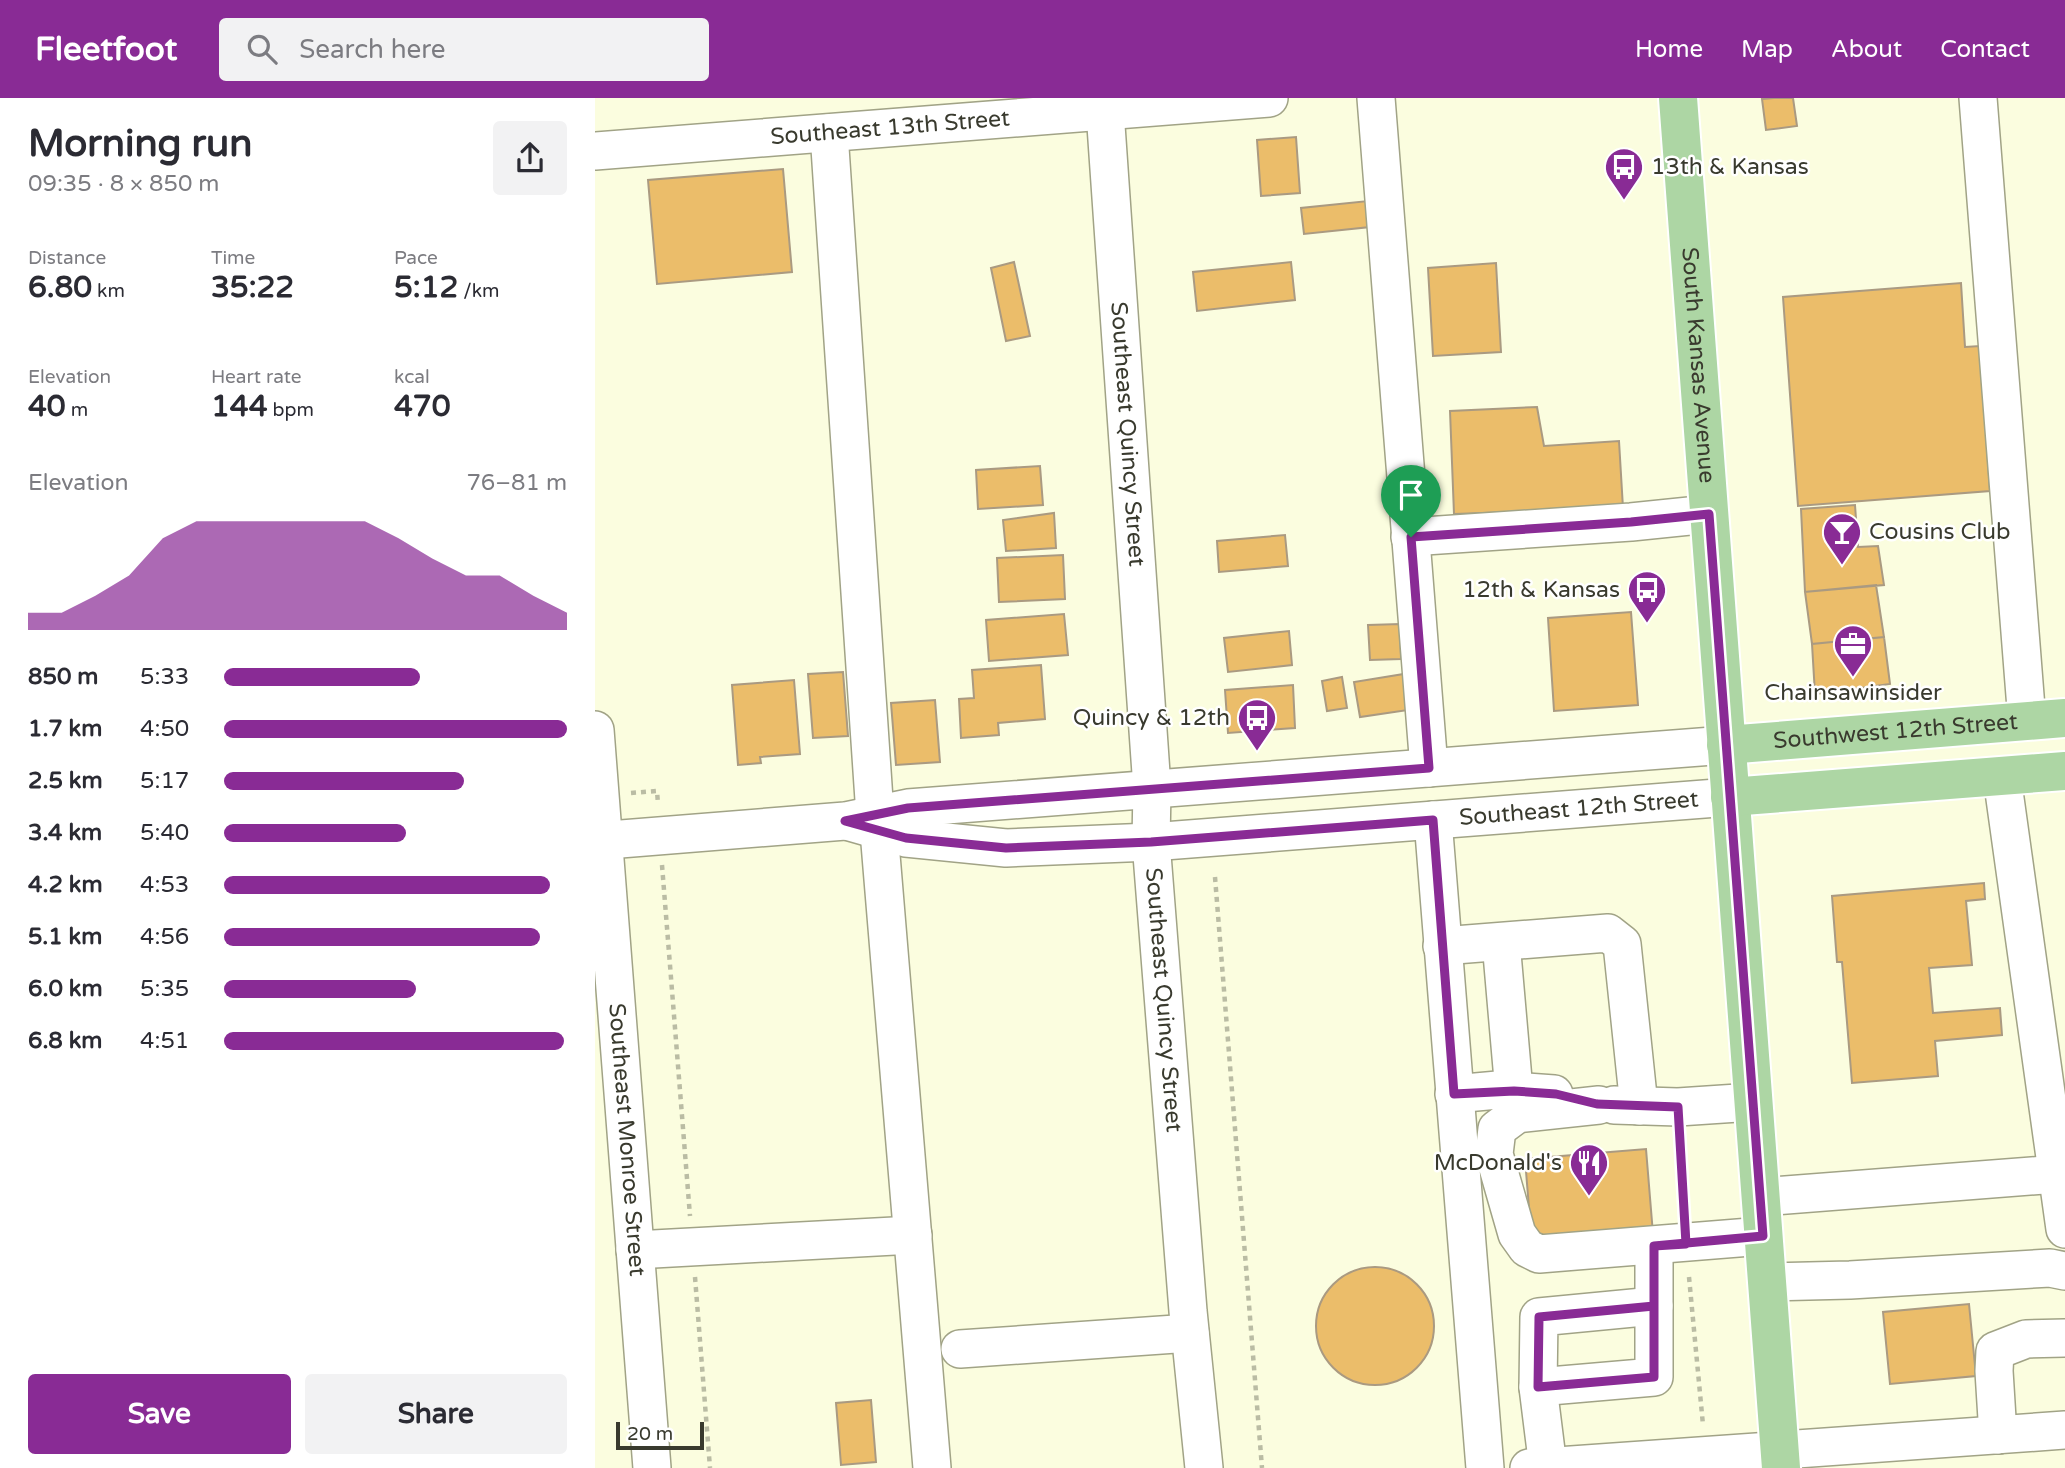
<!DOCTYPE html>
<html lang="en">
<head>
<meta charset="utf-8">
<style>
  body { margin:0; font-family:"Varela Round",sans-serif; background:#f2f2f3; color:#2b2b33; height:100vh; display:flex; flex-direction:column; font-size:26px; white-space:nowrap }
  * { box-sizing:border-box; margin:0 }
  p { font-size:23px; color:#7c7c81 }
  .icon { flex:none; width:38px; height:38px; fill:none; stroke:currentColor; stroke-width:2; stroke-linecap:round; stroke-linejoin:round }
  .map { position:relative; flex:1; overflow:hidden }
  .details { display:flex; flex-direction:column; background:#fff; width:595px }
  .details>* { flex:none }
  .scale { position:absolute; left:21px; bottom:18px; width:88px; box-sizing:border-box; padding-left:7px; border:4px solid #393a2e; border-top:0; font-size:19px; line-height:24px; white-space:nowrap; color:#393a2e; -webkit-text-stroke:5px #fff; paint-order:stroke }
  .pin { position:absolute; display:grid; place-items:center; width:60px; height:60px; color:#fff; margin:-72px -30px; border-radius:50% 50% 50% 0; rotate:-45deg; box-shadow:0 0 7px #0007 }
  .pin .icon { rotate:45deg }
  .round { display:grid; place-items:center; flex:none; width:74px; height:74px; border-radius:7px; background:#f2f2f3 }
  .headline { display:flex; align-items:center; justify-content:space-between; height:119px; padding:0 28px }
  h1 { font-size:38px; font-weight:800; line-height:52px }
  .metrics { display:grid; grid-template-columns:repeat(3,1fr); gap:10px; height:119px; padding:7px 28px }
  .metrics div { display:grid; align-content:center }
  .metrics b { font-size:30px; font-weight:800 }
  .metrics small { font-size:19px; font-weight:400 }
  .metrics p { font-size:19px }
  .chart { height:196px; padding:14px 28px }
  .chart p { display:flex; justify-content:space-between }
  .chart svg { width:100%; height:126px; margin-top:7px; fill:#892b95; opacity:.7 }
  .primary-button { display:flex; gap:14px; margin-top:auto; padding:14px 28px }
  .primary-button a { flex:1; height:80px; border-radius:7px; background:#892b95; color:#fff; font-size:28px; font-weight:800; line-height:80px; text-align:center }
  .primary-button a+a { background:#f2f2f3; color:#2b2b33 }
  ul { padding:0 28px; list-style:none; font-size:23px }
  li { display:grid; grid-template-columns:112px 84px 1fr; align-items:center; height:52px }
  li i { height:18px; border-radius:9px; background:#892b95 }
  header { display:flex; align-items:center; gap:42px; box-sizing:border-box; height:98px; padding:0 35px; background:#892b95; color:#fff }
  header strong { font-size:33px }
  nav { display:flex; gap:38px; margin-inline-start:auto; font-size:24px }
  .search { width:490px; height:63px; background:#f2f2f3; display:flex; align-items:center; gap:18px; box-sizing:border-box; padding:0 24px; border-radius:7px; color:#7c7c81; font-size:26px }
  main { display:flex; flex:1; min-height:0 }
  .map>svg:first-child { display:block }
</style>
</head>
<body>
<header>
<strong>Fleetfoot</strong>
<div class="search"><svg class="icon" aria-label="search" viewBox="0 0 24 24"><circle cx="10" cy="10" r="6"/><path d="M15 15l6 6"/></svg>Search here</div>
<nav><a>Home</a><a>Map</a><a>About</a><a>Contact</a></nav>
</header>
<main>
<section class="details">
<div class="headline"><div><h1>Morning run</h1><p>09:35 · 8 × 850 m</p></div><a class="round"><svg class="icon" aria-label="share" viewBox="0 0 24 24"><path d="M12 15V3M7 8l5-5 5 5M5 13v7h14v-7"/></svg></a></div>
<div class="metrics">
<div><p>Distance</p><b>6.80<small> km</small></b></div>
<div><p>Time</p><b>35:22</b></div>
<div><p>Pace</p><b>5:12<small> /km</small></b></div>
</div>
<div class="metrics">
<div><p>Elevation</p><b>40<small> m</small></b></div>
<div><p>Heart rate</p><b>144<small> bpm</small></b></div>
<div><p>kcal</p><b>470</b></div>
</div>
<div class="chart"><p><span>Elevation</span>76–81 m</p>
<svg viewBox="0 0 160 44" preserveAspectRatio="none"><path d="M0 44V38L10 38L20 32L30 25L40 12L50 6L60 6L70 6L80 6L90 6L100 6L110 12L120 19L130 25L140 25L150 32L160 38V44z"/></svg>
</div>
<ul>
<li><b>850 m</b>5:33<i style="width:57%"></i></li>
<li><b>1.7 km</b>4:50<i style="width:100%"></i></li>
<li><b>2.5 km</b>5:17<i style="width:70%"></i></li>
<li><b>3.4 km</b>5:40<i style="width:53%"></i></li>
<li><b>4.2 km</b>4:53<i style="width:95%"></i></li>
<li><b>5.1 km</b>4:56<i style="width:92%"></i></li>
<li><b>6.0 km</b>5:35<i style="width:56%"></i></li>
<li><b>6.8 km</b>4:51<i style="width:99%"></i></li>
</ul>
<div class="primary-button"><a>Save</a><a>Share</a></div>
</section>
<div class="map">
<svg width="1470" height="1370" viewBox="0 0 1470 1370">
  <rect width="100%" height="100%" fill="#fbfddf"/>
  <path fill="#ebbd6a" stroke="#aa9a81" stroke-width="2" d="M1179,0H1198L1202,28L1171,32L1167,1Z
    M701,39L705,95L666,98L662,42Z
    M188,71L197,174L62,186L53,82Z
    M773,103L775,129L709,136L706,110Z
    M419,164L435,238L411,243L396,170Z
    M696,164L700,202L602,213L598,174Z
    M901,165L906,254L838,258L833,170Z
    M1366,185L1370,249L1385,248L1395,393L1203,408L1188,199Z
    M942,309L949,348L1024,343L1028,410L859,416L855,313Z
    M445,368L448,407L383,411L381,372Z
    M1260,407L1263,449L1283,448L1289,487L1210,494L1206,411Z
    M459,415L461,450L411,453L408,422Z
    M690,437L693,468L624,474L622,443Z
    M468,457L470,501L404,504L402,460Z
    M1281,487L1289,539L1217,546L1210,494Z
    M1036,514L1043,607L959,613L953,520Z
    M469,516L473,557L394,563L391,522Z
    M805,526L806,561L775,562L773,527Z
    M694,533L697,567L633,574L629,540Z
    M1289,539L1295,586L1220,596L1217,546Z
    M446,567L450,621L403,625L404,637L366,640L364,601L379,600L377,572Z
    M248,574L253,638L218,640L213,576Z
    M815,575L820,611L765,619L759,584Z
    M747,579L752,610L732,613L727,583Z
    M199,582L205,656L165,659L166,665L143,667L137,587Z
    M698,587L700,630L633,635L630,592Z
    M340,602L345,664L301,667L296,605Z
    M1389,785L1390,801L1371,803L1377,867L1334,870L1338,915L1405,910L1407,937L1340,943L1343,978L1257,985L1247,864H1242L1237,798Z
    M1051,1051L1058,1136L937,1147L930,1061Z
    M721 1228a59 59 0 1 1 118 0a59 59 0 1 1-118 0Z
    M1374,1206L1381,1278L1295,1286L1288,1214Z
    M276,1302L281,1364L246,1367L241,1305Z"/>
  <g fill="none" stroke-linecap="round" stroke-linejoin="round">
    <g stroke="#a1a386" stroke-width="40">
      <g id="minor">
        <path d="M781,0L834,670"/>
        <path d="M1383,0L1432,623"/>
        <path id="s1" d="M510,13L557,690L556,744L593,1213L609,1370"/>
        <path d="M234,35L280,717"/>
        <path id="s2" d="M0,53L674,0"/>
        <path d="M815,439L1036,424L1114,416"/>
        <path id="s3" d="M0,632L57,1370"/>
        <path d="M1407,679L1470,1131"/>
        <path d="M838,722L890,1370"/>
        <path id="s4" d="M255,724L311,740L411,750L556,744L1135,699"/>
        <path d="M284,733L337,1370"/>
        <path d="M0,743L250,723L313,710L1131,647"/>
        <path d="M906,844L919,993"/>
        <path d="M847,848L1013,835L1027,846L1044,1008"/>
        <path d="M859,996L903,992L959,996"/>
        <path d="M1004,1007L922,1016L902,1031L899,1056L922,1136L932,1150L944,1156L1168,1138"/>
        <path d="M1019,1007L1083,1009L1158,1004"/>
        <path d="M1165,1099L1462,1076"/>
        <path d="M40,1152L318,1137"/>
        <path d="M1172,1184L1255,1182L1455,1170L1470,1173"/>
        <path d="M365,1251L595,1235"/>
        <path d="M943,1289L1059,1279V1148"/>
        <path d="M1403,1337L1399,1273L1400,1253L1431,1241L1470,1240"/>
        <path d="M953,1369L943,1289L944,1219L1059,1208"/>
        <path d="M934,1370L1470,1332"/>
      </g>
    </g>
    <g stroke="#fff" stroke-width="42">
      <g id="major">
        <path id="s5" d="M1083,0L1186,1370"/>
        <path id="s6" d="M1131,647L1470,620"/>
        <path d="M1135,699L1470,673"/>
      </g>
    </g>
    <path stroke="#babca4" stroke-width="4.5" stroke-dasharray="5 5" stroke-linecap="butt" d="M36,695L62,693L63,706
      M67,767L95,1118
      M620,779L667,1370
      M1085,1040L1089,1111
      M100,1179L115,1370
      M1094,1179L1108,1327"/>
    <use href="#minor" stroke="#fff" stroke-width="37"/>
    <use href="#major" stroke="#add6a4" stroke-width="38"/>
  </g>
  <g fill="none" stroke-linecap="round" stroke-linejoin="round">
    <g stroke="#fff" stroke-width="14">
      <path id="route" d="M816,439L834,670L313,710L250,723L311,740L411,750L556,744L838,722L859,996L919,993L961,996L1002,1006L1083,1009L1091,1146L1059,1148V1208L944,1219L943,1289L1059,1279V1148L1168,1138L1114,416L1036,424L816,439"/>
    </g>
    <use href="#route" stroke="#892b95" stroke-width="9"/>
  </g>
  <defs>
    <g id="bus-pin" transform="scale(2.0125)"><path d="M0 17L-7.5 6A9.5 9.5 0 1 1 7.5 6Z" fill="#892b95" stroke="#fff"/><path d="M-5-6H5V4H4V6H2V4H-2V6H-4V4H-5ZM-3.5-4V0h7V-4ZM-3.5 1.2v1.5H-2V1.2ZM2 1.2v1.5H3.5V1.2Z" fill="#fff"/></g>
    <g id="bar-pin" transform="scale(2.0125)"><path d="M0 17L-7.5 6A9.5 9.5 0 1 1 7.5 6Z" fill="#892b95" stroke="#fff"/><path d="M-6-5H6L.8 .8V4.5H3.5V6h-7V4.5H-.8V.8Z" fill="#fff"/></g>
    <g id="office-pin" transform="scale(2.0125)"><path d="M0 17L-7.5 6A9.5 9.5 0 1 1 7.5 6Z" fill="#892b95" stroke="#fff"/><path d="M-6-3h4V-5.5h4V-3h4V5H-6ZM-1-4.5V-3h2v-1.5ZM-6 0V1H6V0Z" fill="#fff"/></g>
    <g id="restaurant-pin" transform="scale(2.0125)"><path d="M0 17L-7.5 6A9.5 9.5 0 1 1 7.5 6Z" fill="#892b95" stroke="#fff"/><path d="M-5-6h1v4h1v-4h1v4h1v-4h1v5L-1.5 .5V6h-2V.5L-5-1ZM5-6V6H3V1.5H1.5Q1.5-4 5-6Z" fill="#fff"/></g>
  </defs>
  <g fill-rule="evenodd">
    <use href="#bus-pin" x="1029" y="69"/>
    <use href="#bar-pin" x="1247" y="434"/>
    <use href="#bus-pin" x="1052" y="492"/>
    <use href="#office-pin" x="1258" y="546"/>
    <use href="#bus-pin" x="662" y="620"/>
    <use href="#restaurant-pin" x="994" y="1065"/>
  </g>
  <g text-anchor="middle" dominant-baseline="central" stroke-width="5" stroke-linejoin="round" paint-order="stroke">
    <g font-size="23" fill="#393a2e" stroke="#fff">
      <text stroke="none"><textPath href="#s2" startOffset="296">Southeast 13th Street</textPath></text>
      <text stroke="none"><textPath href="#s5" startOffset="268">South Kansas Avenue</textPath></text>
      <text stroke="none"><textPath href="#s1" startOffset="324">Southeast Quincy Street</textPath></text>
      <text stroke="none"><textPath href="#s6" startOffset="170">Southwest 12th Street</textPath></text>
      <text stroke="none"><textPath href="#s4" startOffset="733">Southeast 12th Street</textPath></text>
      <text stroke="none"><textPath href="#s1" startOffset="891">Southeast Quincy Street</textPath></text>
      <text stroke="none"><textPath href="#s3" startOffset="411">Southeast Monroe Street</textPath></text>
    </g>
    <g font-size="23" fill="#393a2e" stroke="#fff" text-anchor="end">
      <text x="1056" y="69" text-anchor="start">13th &amp; Kansas</text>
      <text x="1274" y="434" text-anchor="start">Cousins Club</text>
      <text x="1025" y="492">12th &amp; Kansas</text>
      <text x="1258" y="595" text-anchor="middle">Chainsawinsider</text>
      <text x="635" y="620">Quincy &amp; 12th</text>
      <text x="967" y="1065">McDonald's</text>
    </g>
  </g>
</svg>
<div class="scale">20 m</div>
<div class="pin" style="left:816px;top:439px;background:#1e9e55"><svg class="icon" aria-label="arrive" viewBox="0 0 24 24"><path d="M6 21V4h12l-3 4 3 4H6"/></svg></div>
</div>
</main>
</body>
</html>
